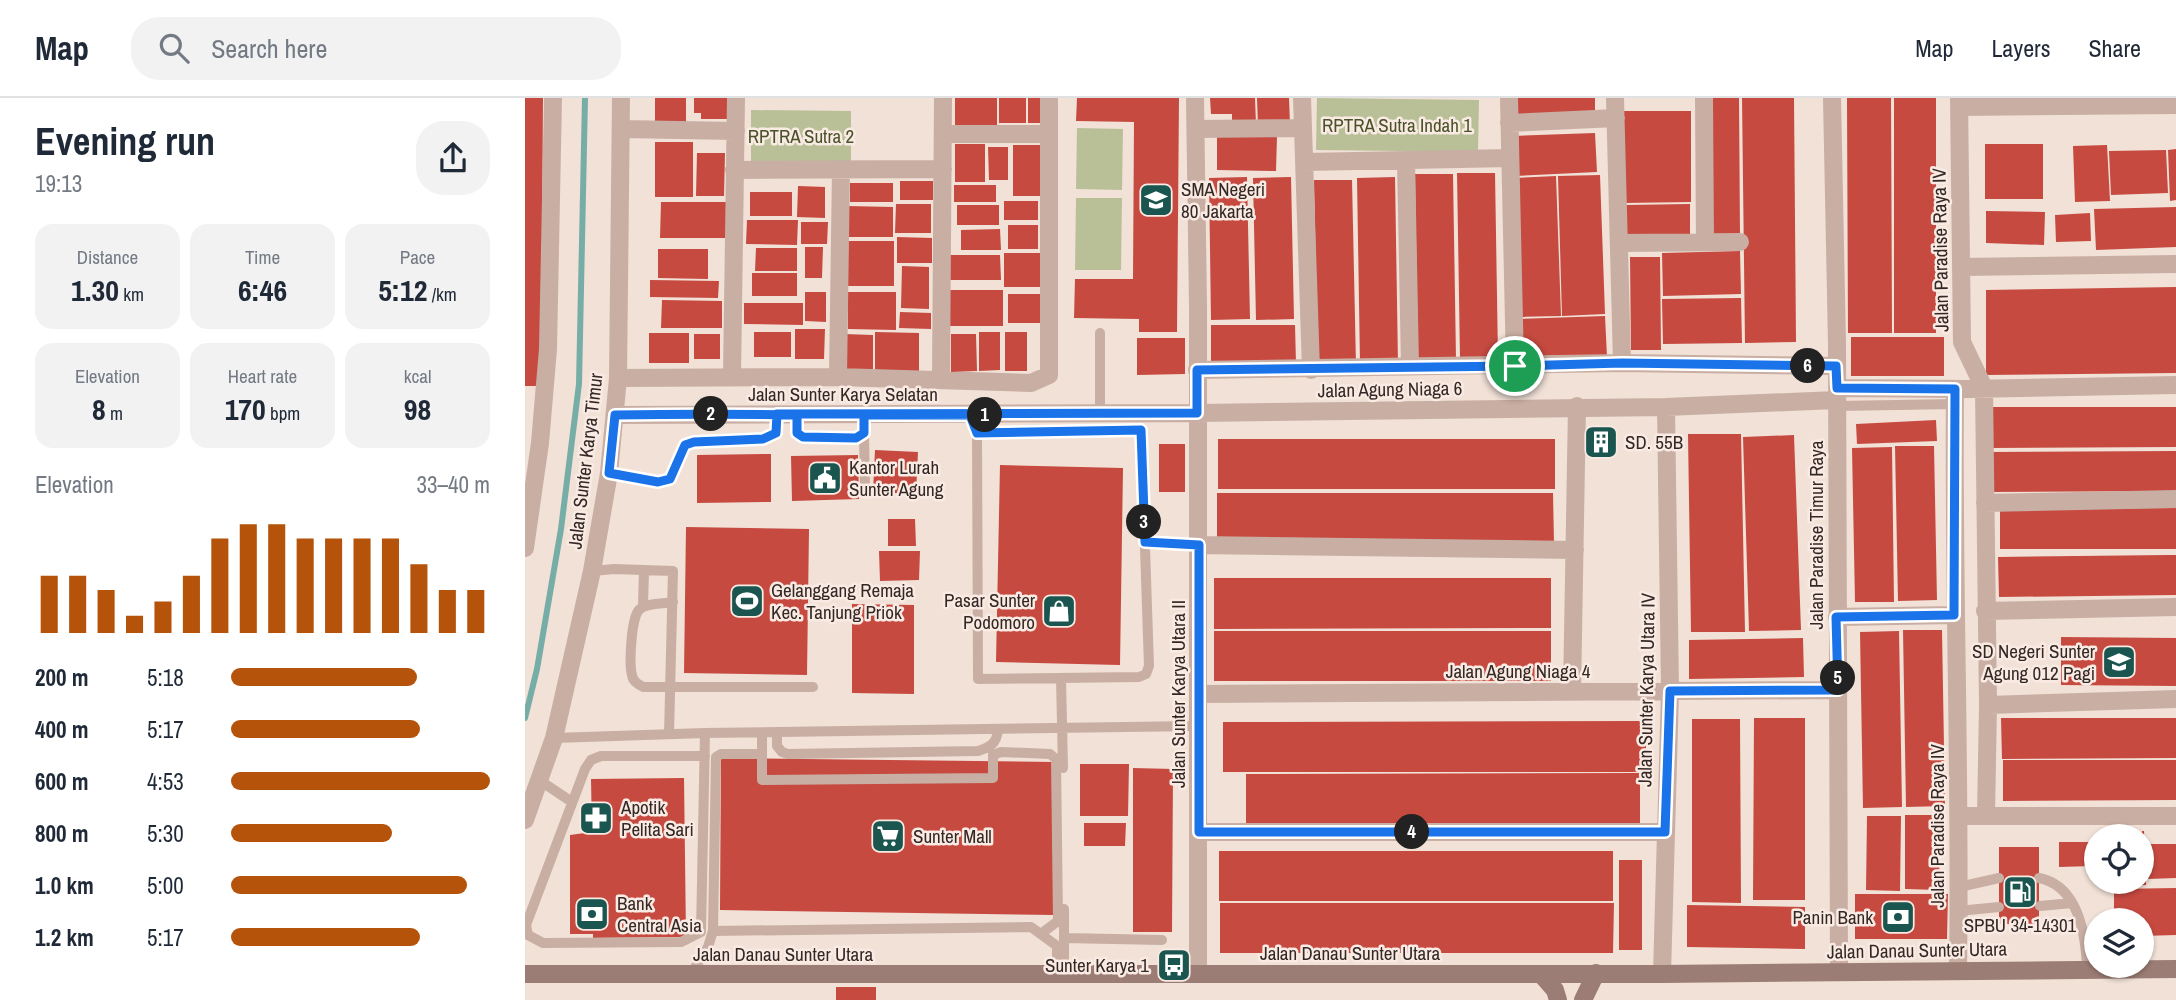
<!DOCTYPE html>
<html lang="en">
<head>
<meta charset="utf-8">
<style>
  body { margin:0; font-family:"Archivo Narrow",sans-serif; background:#f2f2f3; color:#1f2937; height:100vh; display:flex; flex-direction:column; font-size:26px; white-space:nowrap }
  * { box-sizing:border-box; margin:0 }
  p { font-size:23px; color:#747a83 }
  .icon { flex:none; width:38px; height:38px; fill:none; stroke:currentColor; stroke-width:2; stroke-linecap:round; stroke-linejoin:round }
  .map { position:relative; flex:1; overflow:hidden }
  .sheet { display:flex; flex-direction:column; background:#fff; width:525px }
  .sheet>* { flex:none }
  .buttons { position:absolute; left:1559px; top:726px; display:grid; gap:14px }
  .buttons a { display:grid; place-items:center; width:70px; height:70px; border-radius:50%; background:#fff; box-shadow:0 2px 5px #0004; font-size:35px }
  .pin { position:absolute; display:grid; place-items:center; width:60px; height:60px; color:#fff; margin:-30px; border:4px solid #fff; border-radius:50%; box-shadow:0 2px 7px #0007 }
  .km { position:absolute; width:35px; height:35px; margin:-18px; border-radius:50%; background:#222; color:#fff; font-size:19px; line-height:35px; text-align:center }
  .round { display:grid; place-items:center; flex:none; width:74px; height:74px; border-radius:28px; background:#f2f2f3 }
  .headline { display:flex; align-items:center; justify-content:space-between; height:119px; padding:0 35px }
  h1 { font-size:38px; font-weight:800; line-height:52px }
  .metrics { display:grid; grid-template-columns:repeat(3,1fr); gap:10px; height:119px; padding:7px 35px }
  .metrics div { display:grid; align-content:center; border-radius:18px; background:#f2f2f3; text-align:center }
  .metrics b { font-size:30px; font-weight:800 }
  .metrics small { font-size:19px; font-weight:400 }
  .metrics p { font-size:19px }
  .chart { height:196px; padding:14px 35px }
  .chart p { display:flex; justify-content:space-between }
  .chart svg { width:100%; height:126px; margin-top:7px; stroke:#b45309; stroke-width:6 }
  ul { padding:0 35px; list-style:none; font-size:23px }
  li { display:grid; grid-template-columns:112px 84px 1fr; align-items:center; height:52px }
  li i { height:18px; border-radius:9px; background:#b45309 }
  header { display:flex; align-items:center; gap:42px; box-sizing:border-box; height:98px; padding:0 35px; background:#fff; border-bottom:2px solid #e0e1e3 }
  header strong { font-size:33px }
  nav { display:flex; gap:38px; margin-inline-start:auto; font-size:24px }
  .search { width:490px; height:63px; background:#f2f2f3; display:flex; align-items:center; gap:18px; box-sizing:border-box; padding:0 24px; border-radius:28px; color:#747a83; font-size:26px }
  main { display:flex; flex:1; min-height:0 }
  .map>svg:first-child { display:block }
</style>
</head>
<body>
<header>
<strong>Map</strong>
<div class="search"><svg class="icon" aria-label="search" viewBox="0 0 24 24"><circle cx="10" cy="10" r="6"/><path d="M15 15l6 6"/></svg>Search here</div>
<nav><a>Map</a><a>Layers</a><a>Share</a></nav>
</header>
<main>
<section class="sheet">
<div class="headline"><div><h1>Evening run</h1><p>19:13</p></div><a class="round"><svg class="icon" aria-label="share" viewBox="0 0 24 24"><path d="M12 15V3M7 8l5-5 5 5M5 13v7h14v-7"/></svg></a></div>
<div class="metrics">
<div><p>Distance</p><b>1.30<small> km</small></b></div>
<div><p>Time</p><b>6:46</b></div>
<div><p>Pace</p><b>5:12<small> /km</small></b></div>
</div>
<div class="metrics">
<div><p>Elevation</p><b>8<small> m</small></b></div>
<div><p>Heart rate</p><b>170<small> bpm</small></b></div>
<div><p>kcal</p><b>98</b></div>
</div>
<div class="chart"><p><span>Elevation</span>33–40 m</p>
<svg viewBox="0 0 160 44" preserveAspectRatio="none"><path d="M5 44V24M15 44V24M25 44V29M35 44V38M45 44V33M55 44V24M65 44V11M75 44V6M85 44V6M95 44V11M105 44V11M115 44V11M125 44V11M135 44V20M145 44V29M155 44V29"/></svg>
</div>
<ul>
<li><b>200 m</b>5:18<i style="width:72%"></i></li>
<li><b>400 m</b>5:17<i style="width:73%"></i></li>
<li><b>600 m</b>4:53<i style="width:100%"></i></li>
<li><b>800 m</b>5:30<i style="width:62%"></i></li>
<li><b>1.0 km</b>5:00<i style="width:91%"></i></li>
<li><b>1.2 km</b>5:17<i style="width:73%"></i></li>
</ul>
</section>
<div class="map">
<svg width="1651" height="902" viewBox="0 0 1651 902">
  <rect width="100%" height="100%" fill="#f1e1d7"/>
  <path fill="#b9c098" d="M792,0L954,2L953,54L791,52Z
    M226,12L326,13V64L226,63Z
    M552,30L598,31L597,92L551,91Z
    M551,100H597L596,172H550Z"/>
  <g fill="none" stroke-linecap="round" stroke-linejoin="round">
    <path stroke="#76aea7" stroke-width="6" d="M0,620L12,571L36,431L54,286L60,0"/>
  </g>
  <path fill="#c64a40" d="M0,0H18L16,288H0Z
    M130,0H161V26H130Z
    M169,0H204L203,21H176V15H169Z
    M430,0H472V33H430Z
    M474,0H501V25H474Z
    M503,0H516V25H503Z
    M552,0H654L652,234H614V221L549,220L550,181H608L609,24L551,23Z
    M685,0H730L731,27H707V16H686Z
    M732,0H764L765,27L733,28Z
    M987,0H1070V20L988,22Z
    M1183,0H1214L1215,138H1184Z
    M1217,0H1269L1271,244L1220,245Z
    M1322,0H1366L1367,235H1323Z
    M1369,0H1411V235H1369Z
    M1098,13H1166V104L1098,105Z
    M1070,35L1072,74L989,78L987,38Z
    M692,37L752,38L751,73L692,72Z
    M130,44H168V99H130Z
    M430,46H460V84H430Z
    M1460,46H1518V101H1460Z
    M488,47H517V98H488Z
    M1582,47L1585,103L1550,104L1548,48Z
    M463,49H483V82H464Z
    M1651,51V102L1645,103L1643,52Z
    M1641,52L1643,95L1586,97L1584,53Z
    M172,55H200L199,98H171Z
    M932,75H970L973,260H935Z
    M890,76H928L931,261L893,262Z
    M1075,77L1080,216L1037,218L1033,78Z
    M1031,78L1036,218L993,219L988,80Z
    M722,79L725,221L686,222L684,80Z
    M766,79L769,221L731,222L728,80Z
    M870,79L873,265H835L832,80Z
    M789,82H827L831,267L793,268Z
    M375,83H408V102H375Z
    M325,85H368V104H325Z
    M429,87H471V104H429Z
    M273,88L300,89V120L272,119Z
    M225,94H267V118H225Z
    M479,103H513V122H479Z
    M136,104H204V140H135Z
    M371,106H406V135H370Z
    M1165,106V137H1101V107Z
    M432,107H474V127H432Z
    M322,108L368,109V139H322Z
    M1651,109V149L1571,152L1569,111Z
    M1461,113L1520,114L1519,147L1461,145Z
    M1565,115L1566,143L1531,144L1530,117Z
    M222,122H273L272,147L221,146Z
    M276,124H303L302,146H276Z
    M483,127H513V151H483Z
    M475,131L476,152H436V132Z
    M372,139L407,140V165H372Z
    M321,143H369V188H321Z
    M280,149H298L297,180H280Z
    M231,150H272V173H230Z
    M133,151H183V181L133,180Z
    M1215,153L1216,196L1138,198L1137,155Z
    M479,155H516L517,189H479Z
    M425,157H475L476,182H425Z
    M1105,159H1135L1136,252H1106Z
    M377,168L404,169V211L376,210Z
    M227,175H272V198H227Z
    M125,182L194,183L193,200L125,199Z
    M1651,189V275L1461,277V192Z
    M422,192H478V228H423Z
    M280,194H301V224L280,223Z
    M323,194H371V232L323,231Z
    M483,196H516V225H483Z
    M1216,200L1217,245L1138,246L1137,201Z
    M137,202L197,203V230H136Z
    M219,205H278V227L219,226Z
    M375,214L406,215V231L374,230Z
    M1080,218L1082,259L993,262L991,221Z
    M686,227H770L771,266L686,267Z
    M270,231H300L299,261H270Z
    M229,234H266V259H229Z
    M350,234L394,235V273H350Z
    M454,234H475V272L454,273Z
    M480,234H502V273H480Z
    M124,235H164V265H124Z
    M169,236H195V261H169Z
    M319,236L348,237V271H319Z
    M426,236H451L452,273L426,274Z
    M1326,239H1419V278H1326Z
    M612,240H660V276L612,277Z
    M1463,309H1651V349L1463,350Z
    M1411,322L1412,343L1332,346L1331,326Z
    M1068,333L1085,334L1083,355L1067,354Z
    M1163,336H1216L1220,534H1166Z
    M1269,337L1276,532L1224,533L1218,339Z
    M693,341H1030V391H693Z
    M634,346H660V394H634Z
    M1370,348H1409L1412,502L1373,503Z
    M1367,349L1369,504H1330L1327,350Z
    M350,352L393,354L391,396L348,394Z
    M1651,353V393L1464,394L1463,354Z
    M246,356V404L172,405V357Z
    M333,357L334,401L267,403L266,358Z
    M475,367L598,370L595,567L471,564Z
    M692,395H1028L1029,445H692Z
    M1651,410V451H1475V411Z
    M363,421H390L391,448H363Z
    M161,429L284,431L282,577L159,575Z
    M354,453H395L394,482L355,483Z
    M1643,457H1651V497L1474,499L1473,459Z
    M689,480H1026V530L689,531Z
    M327,506L389,507V596L327,595Z
    M1378,532H1417L1420,708L1381,709Z
    M689,533H1026V583H689Z
    M1374,533L1377,709L1338,710L1335,534Z
    M1536,539L1651,540V588L1536,587Z
    M1278,540L1279,579L1164,581V542Z
    M1229,620H1280V802H1228Z
    M1476,620H1651V660L1477,661Z
    M1167,621H1215L1216,805L1167,804Z
    M1121,623V674H698V624Z
    M196,660L529,664L530,817L195,812Z
    M1478,662H1651V702L1478,703Z
    M555,666H604L603,718H555Z
    M608,670L648,671L647,834H608Z
    M1115,675V725L721,726V676Z
    M159,680L161,839L68,840V836H45V737L67,734L66,681Z
    M1380,717H1415L1414,792L1380,791Z
    M1342,718H1376L1375,793L1341,792Z
    M559,725H601L600,748H559Z
    M1617,733H1619L1621,787L1586,788V784H1617V738H1585V736L1617,735Z
    M1534,744H1568V768L1534,769Z
    M1623,746H1651V780L1623,781Z
    M1474,749H1514V826H1474Z
    M694,753H1088V803H694Z
    M1094,762H1117V852H1094Z
    M1651,790V837L1617,838V822H1589V791Z
    M1330,796H1423L1422,841H1330Z
    M695,805H1089L1088,855H695Z
    M1162,807L1280,809V851L1162,849Z
    M311,889H351V902H311Z"/>
  <g fill="none" stroke-linecap="round" stroke-linejoin="round">
    <path stroke="#c9aea4" stroke-width="10" d="M1312,308L1430,306
      M575,316V235
      M272,317V335L278,339L331,340L339,335V317
      M616,332L624,568L621,576L614,579L453,581L452,335Z
      M339,335L340,391
      M84,375L133,384L145,381L160,347L169,344L238,341L251,335L252,316
      M619,444L673,447
      M67,473L89,471L148,473L144,636
      M148,504C138,506 122,505 115,511C106,517 104,566 107,577C108,584 113,586 118,589H288
      M118,508L119,472
      M536,580L538,670
      M237,635V682L468,680V657L476,654L525,656L531,661L533,823L517,835
      M252,635V648L257,654L263,656L453,653C466,649 472,645 473,631
      M29,640L180,635L673,628
      M180,658H76L66,662L60,671L1,827L3,837L18,845L156,844L176,834L180,635
      M14,682L47,704
      M1514,780C1554,788 1561,838 1562,872
      M1434,789L1474,780
      M1515,808L1547,805
      M1433,813L1474,809
      M188,833L506,829L532,848V877
      M539,840L637,842
      M166,876L183,849L188,833L191,659L196,656H236
      M539,877V811"/>
    <path stroke="#c9aea4" stroke-width="18" d="M670,0L673,208V876
      M777,0L786,272
      M984,0L990,268
      M1090,0L1097,265
      M1179,0L1180,144
      M1307,0L1312,246L1314,874
      M1434,0L1437,244L1459,290L1463,607L1461,718
      M1434,9L1651,7
      M984,25L1091,20
      M96,31L211,33
      M671,31L778,30
      M418,36H524
      M881,62L885,268
      M780,64L985,60
      M209,72L418,71
      M1094,145L1215,144
      M1436,169L1651,166
      M672,272L1097,265L1311,268
      M207,278L211,0
      M313,279L316,71
      M93,280L313,279L506,285L524,277V0
      M416,281L418,0
      M1312,290L1444,291L1651,287
      M1430,291C1428,485 1436,678 1433,871
      M90,317L672,315L1141,309L1311,302
      M1460,405L1651,401
      M673,447L1050,452
      M0,450L15,345L23,251L28,0
      M1460,513L1651,509
      M1312,519L1429,517
      M1047,594L1052,308
      M673,596L1313,592
      M1463,607L1651,601
      M1434,718H1651
      M0,722L29,640L67,473L84,375L93,280L96,0
      M674,734H1140
      M1137,876L1145,593L1141,309"/>
    <path stroke="#9c7d75" stroke-width="18" d="M0,876H1137L1651,871
      M1016,876L1030,892L1033,902
      M1058,902L1071,875"/>
  </g>
  <g fill="none" stroke-linecap="round" stroke-linejoin="round">
    <g stroke="#fff" stroke-width="14">
      <path id="route" d="M990,268L672,272V315L252,316L251,335L238,341L169,344L160,347L145,381L133,384L84,375L90,317C151,316 212,316 272,317V335L278,339L331,340L339,335V317H445L452,335L616,332L620,444L674,447V734H1140L1145,593L1313,592L1311,519L1429,517L1430,291L1312,290L1311,268L1097,265L990,268"/>
    </g>
    <use href="#route" stroke="#1a73e8" stroke-width="9"/>
  </g>
  <defs>
    <g id="school-square" transform="scale(1.75)"><rect x="-9" y="-9" width="18" height="18" rx="4" fill="#1b554f" stroke="#f9ebe3"/><path d="M0-5L7-2L0 1L-7-2ZM-4 1L0 2.5L4 1V4Q0 6-4 4Z" fill="#fff"/></g>
    <g id="building-square" transform="scale(1.75)"><rect x="-9" y="-9" width="18" height="18" rx="4" fill="#1b554f" stroke="#f9ebe3"/><path d="M-4-6H4V6H1V3H-1V6H-4ZM-2.5-4.3h1.7v1.8h-1.7ZM.8-4.3h1.7v1.8H.8ZM-2.5-1h1.7V.8h-1.7ZM.8-1h1.7V.8H.8Z" fill="#fff"/></g>
    <g id="civic-square" transform="scale(1.75)"><rect x="-9" y="-9" width="18" height="18" rx="4" fill="#1b554f" stroke="#f9ebe3"/><path d="M-.6-6.5H3V-4.5H.6V-3L4-1V1h2V6H-6V1h2V-1L-.6-3ZM-1.2 2.5V6h2.4V2.5Z" fill="#fff"/></g>
    <g id="stadium-square" transform="scale(1.75)"><rect x="-9" y="-9" width="18" height="18" rx="4" fill="#1b554f" stroke="#f9ebe3"/><path d="M0-5a6.5 5 0 1 0 0 10a6.5 5 0 1 0 0-10ZM-3.5-1.8h7v3.6h-7Z" fill="#fff"/></g>
    <g id="shop-square" transform="scale(1.75)"><rect x="-9" y="-9" width="18" height="18" rx="4" fill="#1b554f" stroke="#f9ebe3"/><path d="M-5-2.5h2.3a2.7 3.5 0 0 1 5.4 0H5L5.5 6h-11ZM-1.5-2.5h3a1.5 2.3 0 0 0-3 0Z" fill="#fff"/></g>
    <g id="pharmacy-square" transform="scale(1.75)"><rect x="-9" y="-9" width="18" height="18" rx="4" fill="#1b554f" stroke="#f9ebe3"/><path d="M-2-6h4v4h4v4h-4v4h-4v-4h-4v-4h4Z" fill="#fff"/></g>
    <g id="supermarket-square" transform="scale(1.75)"><rect x="-9" y="-9" width="18" height="18" rx="4" fill="#1b554f" stroke="#f9ebe3"/><path d="M-6-5.5h2.5l.6 2H6L4.5 2H-2.5L-4.4-4H-6ZM-1.5 3.2a1.3 1.3 0 1 0 .1 0ZM3 3.2a1.3 1.3 0 1 0 .1 0Z" fill="#fff"/></g>
    <g id="fuel-square" transform="scale(1.75)"><rect x="-9" y="-9" width="18" height="18" rx="4" fill="#1b554f" stroke="#f9ebe3"/><path d="M-5.5-6h7V0h2V4h1.3V-2.5L3-4.5l.8-.8L6-3V5H2.5V1h-1V6h-7ZM-4.2-4.7v3.2H.2V-4.7Z" fill="#fff"/></g>
    <g id="bank-square" transform="scale(1.75)"><rect x="-9" y="-9" width="18" height="18" rx="4" fill="#1b554f" stroke="#f9ebe3"/><path d="M-6-4H6V4H-6ZM0-2.3a2.3 2.3 0 1 0 0 4.6a2.3 2.3 0 1 0 0-4.6Z" fill="#fff"/></g>
    <g id="bus-square" transform="scale(1.75)"><rect x="-9" y="-9" width="18" height="18" rx="4" fill="#1b554f" stroke="#f9ebe3"/><path d="M-5-6H5V4H4V6H2V4H-2V6H-4V4H-5ZM-3.5-4V0h7V-4ZM-3.5 1.2v1.5H-2V1.2ZM2 1.2v1.5H3.5V1.2Z" fill="#fff"/></g>
  </defs>
  <g fill-rule="evenodd">
    <use href="#school-square" x="631" y="102"/>
    <use href="#building-square" x="1076" y="344"/>
    <use href="#civic-square" x="300" y="380"/>
    <use href="#stadium-square" x="222" y="503"/>
    <use href="#shop-square" x="534" y="513"/>
    <use href="#school-square" x="1594" y="564"/>
    <use href="#pharmacy-square" x="71" y="720"/>
    <use href="#supermarket-square" x="363" y="738"/>
    <use href="#fuel-square" x="1495" y="794"/>
    <use href="#bank-square" x="67" y="816"/>
    <use href="#bank-square" x="1373" y="819"/>
    <use href="#bus-square" x="649" y="867"/>
  </g>
  <g text-anchor="middle" dominant-baseline="central" stroke-width="5" stroke-linejoin="round" paint-order="stroke">
    <g font-size="19" fill="#4a5229" stroke="#f9ebe3">
      <text x="872" y="27">RPTRA Sutra Indah 1</text>
      <text x="276" y="38">RPTRA Sutra 2</text>
    </g>
    <g font-size="19" fill="#342825" stroke="#f9ebe3" text-anchor="start">
      <text x="656" y="91">SMA Negeri<tspan x="656" dy="22">80 Jakarta</tspan></text>
      <text x="1100" y="344">SD. 55B</text>
      <text x="324" y="369">Kantor Lurah<tspan x="324" dy="22">Sunter Agung</tspan></text>
      <text x="246" y="492">Gelanggang Remaja<tspan x="246" dy="22">Kec. Tanjung Priok</tspan></text>
      <text x="510" y="502" text-anchor="end">Pasar Sunter<tspan x="510" dy="22">Podomoro</tspan></text>
      <text x="1570" y="553" text-anchor="end">SD Negeri Sunter<tspan x="1570" dy="22">Agung 012 Pagi</tspan></text>
      <text x="96" y="709">Apotik<tspan x="96" dy="22">Pelita Sari</tspan></text>
      <text x="388" y="738">Sunter Mall</text>
      <text x="92" y="805">Bank<tspan x="92" dy="22">Central Asia</tspan></text>
      <text x="1348" y="819" text-anchor="end">Panin Bank</text>
      <text x="1495" y="827" text-anchor="middle">SPBU 34-14301</text>
      <text x="624" y="867" text-anchor="end">Sunter Karya 1</text>
    </g>
    <g font-size="19" fill="#342825" stroke="#f9ebe3">
      <text transform="translate(1415 152) rotate(-91)">Jalan Paradise Raya IV</text>
      <text transform="translate(865 291) rotate(-1)">Jalan Agung Niaga 6</text>
      <text x="318" y="296">Jalan Sunter Karya Selatan</text>
      <text transform="translate(60 363) rotate(-83)">Jalan Sunter Karya Timur</text>
      <text transform="translate(1291 437) rotate(-90)">Jalan Paradise Timur Raya</text>
      <text x="993" y="573">Jalan Agung Niaga 4</text>
      <text transform="translate(1121 592) rotate(-89)">Jalan Sunter Karya Utara IV</text>
      <text transform="translate(653 596) rotate(-90)">Jalan Sunter Karya Utara II</text>
      <text transform="translate(1412 728) rotate(-90)">Jalan Paradise Raya IV</text>
      <text transform="translate(1392 852) rotate(-1)">Jalan Danau Sunter Utara</text>
      <text x="825" y="855">Jalan Danau Sunter Utara</text>
      <text x="258" y="856">Jalan Danau Sunter Utara</text>
    </g>
  </g>
</svg>
<div class="buttons">
<a><svg class="icon" aria-label="locate" viewBox="0 0 24 24"><circle cx="12" cy="12" r="6"/><path d="M12 2v4M12 18v4M2 12h4M18 12h4"/></svg></a>
<a><svg class="icon" aria-label="layers" viewBox="0 0 24 24"><path d="M12 4l9 5-9 5-9-5zM3 14l9 5 9-5"/></svg></a>
</div>
<div class="pin" style="left:990px;top:268px;background:#1e9e55"><svg class="icon" aria-label="arrive" viewBox="0 0 24 24"><path d="M6 21V4h12l-3 4 3 4H6"/></svg></div>
<b class="km" style="left:460px;top:317px">1</b>
<b class="km" style="left:186px;top:316px">2</b>
<b class="km" style="left:619px;top:424px">3</b>
<b class="km" style="left:887px;top:734px">4</b>
<b class="km" style="left:1313px;top:580px">5</b>
<b class="km" style="left:1283px;top:268px">6</b>
</div>
</main>
</body>
</html>
